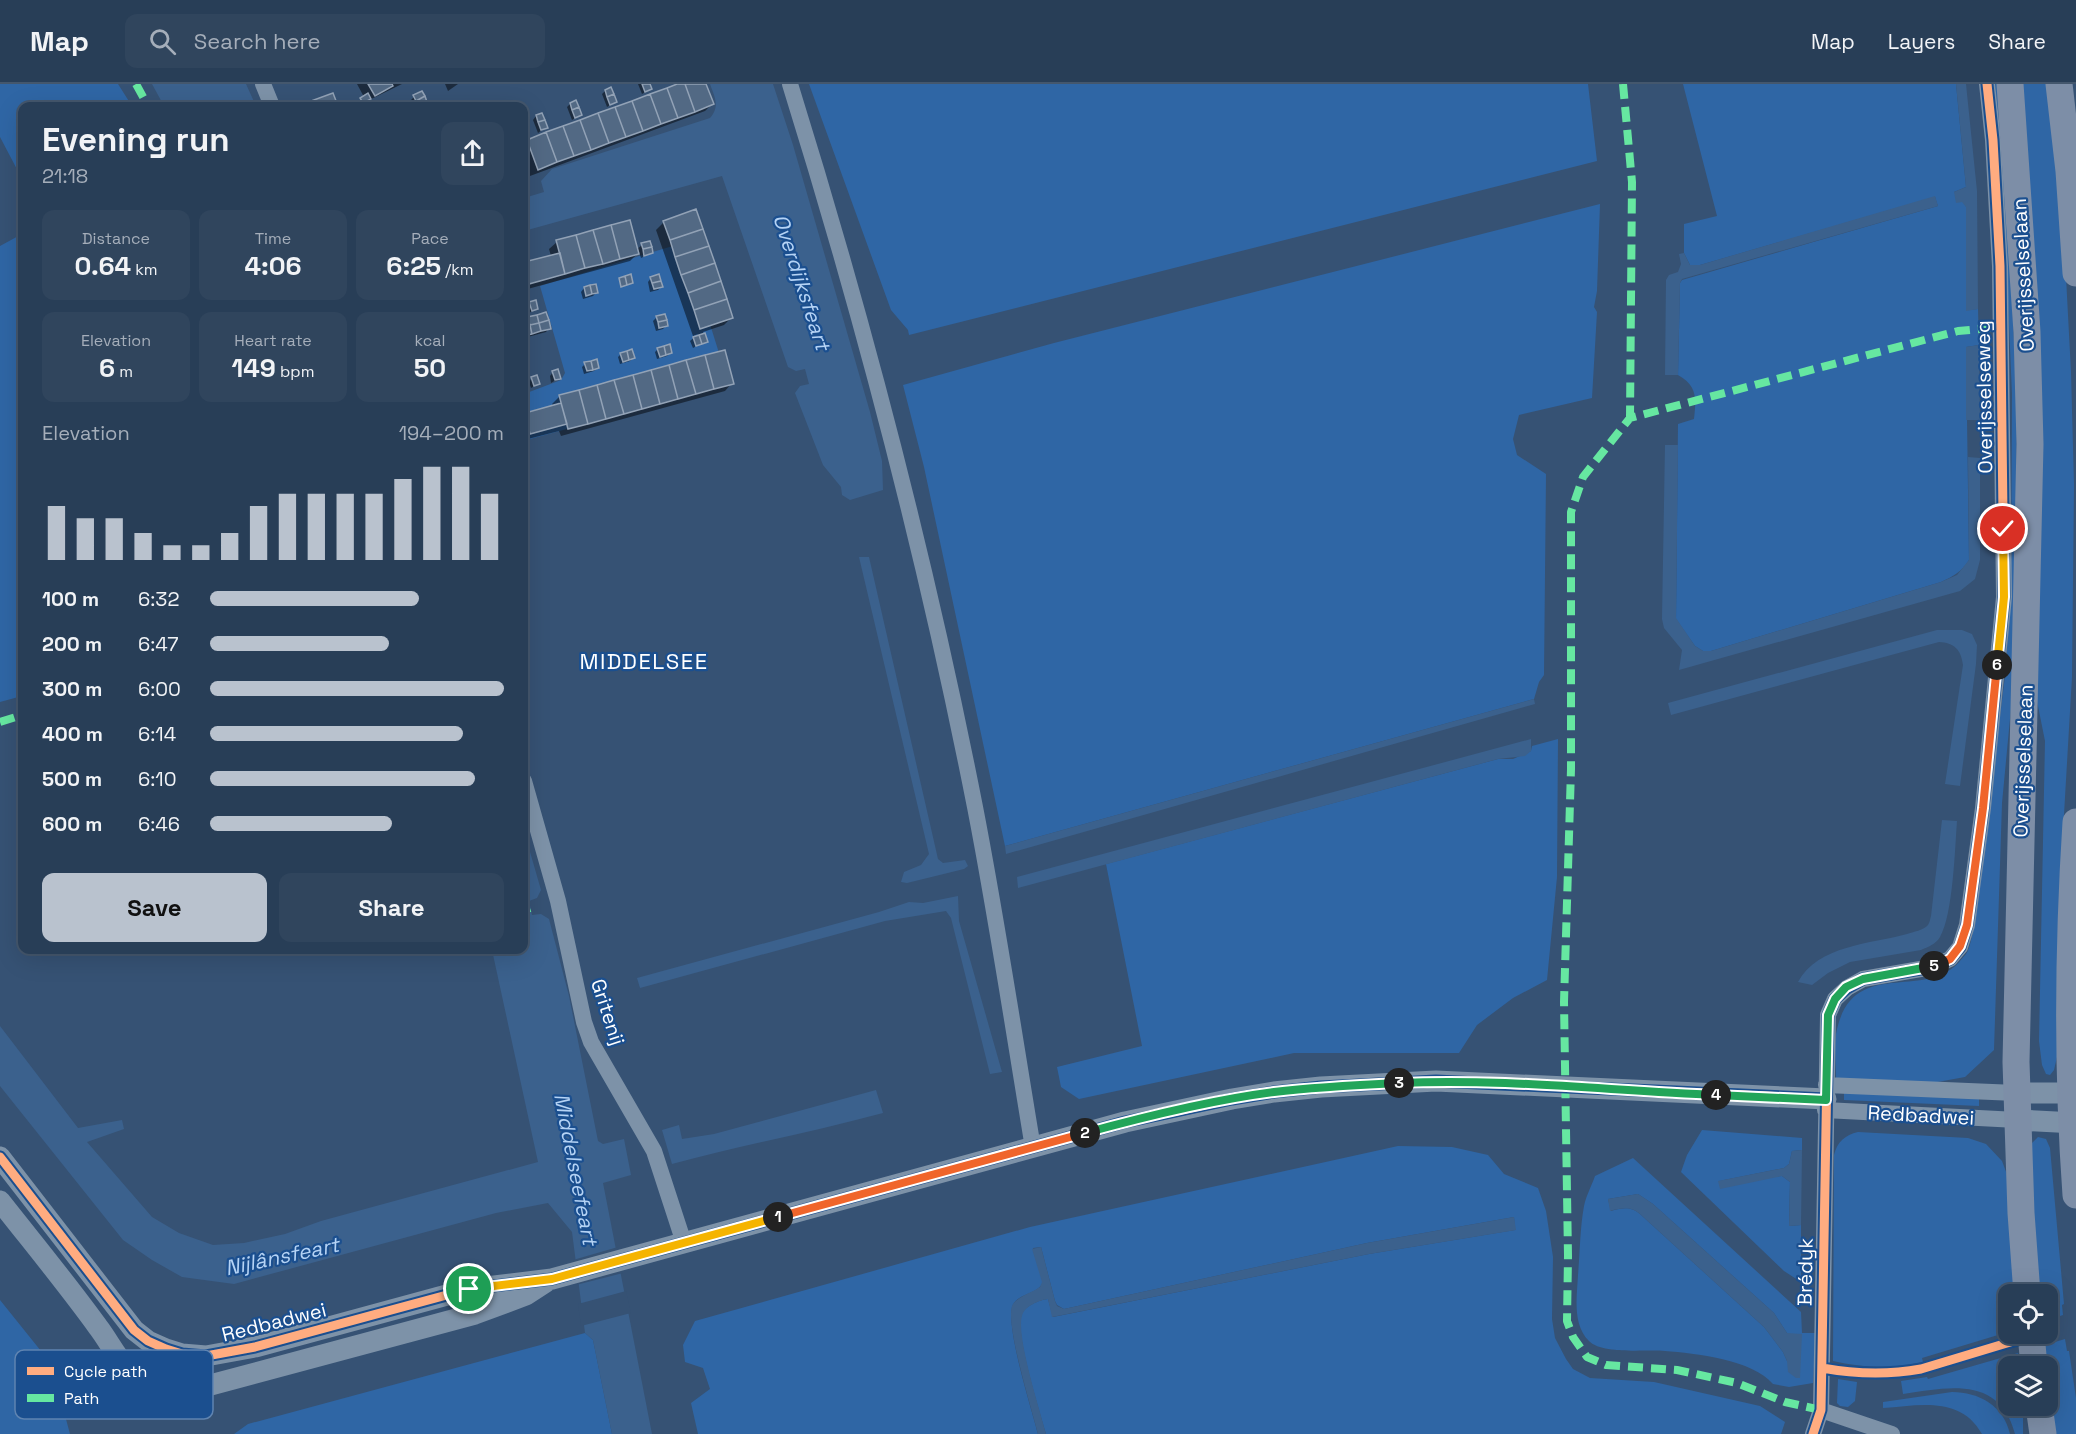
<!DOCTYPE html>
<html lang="en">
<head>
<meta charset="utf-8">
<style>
  body { margin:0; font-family:"Space Grotesk",sans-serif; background:#30455d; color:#f1f3f6; height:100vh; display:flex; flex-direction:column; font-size:22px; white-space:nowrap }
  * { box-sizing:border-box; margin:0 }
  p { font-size:20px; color:#a5aeba }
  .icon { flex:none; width:33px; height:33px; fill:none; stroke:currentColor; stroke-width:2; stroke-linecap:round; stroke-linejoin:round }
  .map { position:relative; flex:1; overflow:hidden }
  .sheet { position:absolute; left:18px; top:18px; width:510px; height:852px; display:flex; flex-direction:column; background:#283e57; border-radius:12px; box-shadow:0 6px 24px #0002,0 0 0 2px #44576d }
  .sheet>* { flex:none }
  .buttons { position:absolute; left:1998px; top:1200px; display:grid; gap:12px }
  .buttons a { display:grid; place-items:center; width:60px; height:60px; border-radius:12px; background:#283e57; box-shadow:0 6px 24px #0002,0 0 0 2px #44576d; font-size:30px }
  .pin { position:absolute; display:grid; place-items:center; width:51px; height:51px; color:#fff; margin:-26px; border:3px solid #fff; border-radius:50%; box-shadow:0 2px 6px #0007 }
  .km { position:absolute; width:30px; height:30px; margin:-15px; border-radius:50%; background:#222; color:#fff; font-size:16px; line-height:30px; text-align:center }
  .round { display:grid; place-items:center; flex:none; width:63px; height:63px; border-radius:12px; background:#30455d }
  .head { display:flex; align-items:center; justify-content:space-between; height:102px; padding:0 24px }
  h1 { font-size:33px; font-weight:700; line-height:45px }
  .figures { display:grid; grid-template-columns:repeat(3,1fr); gap:9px; height:102px; padding:6px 24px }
  .figures div { display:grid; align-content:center; border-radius:12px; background:#30455d; text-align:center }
  .figures b { font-size:26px; font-weight:700 }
  .figures small { font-size:16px; font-weight:400 }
  .figures p { font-size:16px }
  .chart { height:168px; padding:12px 24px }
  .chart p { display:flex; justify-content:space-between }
  .chart svg { width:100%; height:108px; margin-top:6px; stroke:#b9c2ce; stroke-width:6 }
  .primary-button { display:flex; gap:12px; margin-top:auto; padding:12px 24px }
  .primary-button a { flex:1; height:69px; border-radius:12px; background:#b9c2ce; color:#111; font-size:24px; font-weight:700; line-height:69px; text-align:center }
  .primary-button a+a { background:#30455d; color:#f1f3f6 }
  ul { padding:0 24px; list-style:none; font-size:20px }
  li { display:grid; grid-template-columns:96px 72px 1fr; align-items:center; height:45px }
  li i { height:15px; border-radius:8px; background:#b9c2ce }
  header { display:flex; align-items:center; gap:36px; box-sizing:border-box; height:84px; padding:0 30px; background:#283e57; border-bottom:2px solid #44576d }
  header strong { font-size:28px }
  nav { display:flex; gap:33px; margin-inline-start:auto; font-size:21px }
  .search { width:420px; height:54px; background:#30455d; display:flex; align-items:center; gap:15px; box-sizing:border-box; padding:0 21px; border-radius:12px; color:#a5aeba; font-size:22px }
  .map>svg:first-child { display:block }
</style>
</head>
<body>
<header>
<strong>Map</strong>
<div class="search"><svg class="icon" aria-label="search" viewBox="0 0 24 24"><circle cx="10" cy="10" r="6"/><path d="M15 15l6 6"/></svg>Search here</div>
<nav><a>Map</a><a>Layers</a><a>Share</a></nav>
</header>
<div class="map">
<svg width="2076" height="1350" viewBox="0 0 2076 1350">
  <rect width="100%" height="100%" fill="#365274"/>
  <path fill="#2f66a5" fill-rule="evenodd" d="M0,0H118L132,22H22V89L20,91L0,53Z
    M809,0H1588L1597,77L909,251L908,246L891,226Z
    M1683,0H1956L1966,103L1954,108L1965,119L1966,123V226L1978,225L1979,261L1966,263L1969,476C1961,488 1954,492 1941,498L1711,567H1703L1695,562L1676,535L1678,340L1694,335C1696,315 1698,302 1678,291L1680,199L1682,196L1938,122L1935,113L1700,181H1690L1684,169V140L1717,132Z
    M1995,0H1999L2005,55L2017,327L2014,593L2002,719L1994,966L1965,993L1932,999L1836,996C1836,981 1834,964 1836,950C1851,870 1924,919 1960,877C1963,873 1967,870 1968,866C1971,859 1972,851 1974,843L2005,592L2011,505L2012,310L2001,55Z
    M2022,0H2048L2065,174L2071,288L2074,401L2072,593L2061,782L2057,973L2054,986L2050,991L2046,990L2042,981L2039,957L2045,657L2036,612V196Z
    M1600,120L1597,207L1594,223L1597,228L1592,314L1519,331L1513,355L1517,371L1546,390L1544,591L1539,598L1534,615L1005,762L924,383L903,301L1054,259Z
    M22,150V612L0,618V162Z
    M696,155L709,237L729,301L530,355L524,327V310L561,296L565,289L540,202Z
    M1558,655L1557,793L1547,896L1513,914L1477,941L1459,969H1294L1079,1015L1061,1003L1057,983L1142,962L1106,780L1498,675H1513L1531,667L1532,662Z
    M1844,1009L1979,1014V1022L1844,1016Z
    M1702,1046L1802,1054V1066L1792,1067L1789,1080L1784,1084L1719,1097L1782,1092L1790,1098L1789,1142L1801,1141V1198L1784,1187L1681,1088L1687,1071Z
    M1858,1048L1968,1054L1986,1060L2002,1077L2008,1093L2016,1210H2008V1248L1922,1274L1923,1278C1893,1285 1863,1284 1833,1277L1834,1071C1837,1058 1845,1051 1858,1048Z
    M2038,1053L2046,1055L2050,1064L2064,1220L2062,1221L2063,1231L2048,1236V1210H2038L2030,1076L2032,1059Z
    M1398,1062L1452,1063L1488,1071L1504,1090L1538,1104L1546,1127L1553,1173L1552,1235L1555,1254L1566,1275L1573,1285L1590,1294L1654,1298L1760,1322L1785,1338L1781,1350H1046C1039,1325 1016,1253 1021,1232C1024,1222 1039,1216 1048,1215L1053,1233L1369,1170L1515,1146L1514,1133L1367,1159L1064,1225L1057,1221L1055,1217L1041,1163L1033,1164L1043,1198C1038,1210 1021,1209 1014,1219C1002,1234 1033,1329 1038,1350H698L691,1319L710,1305L703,1284L685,1278L683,1261L695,1237L1030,1143Z
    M1633,1074L1801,1228L1802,1249H1816L1813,1299L1789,1303L1773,1300C1753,1276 1695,1269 1665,1267C1646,1265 1603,1271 1589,1257C1572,1240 1577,1212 1578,1191C1580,1168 1580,1144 1584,1122C1586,1112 1592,1101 1595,1092ZM1638,1110L1653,1120L1774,1229L1787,1249V1277L1783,1268L1764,1243L1640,1130C1630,1122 1623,1124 1611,1127L1608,1115Z
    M0,1216L49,1277L60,1298L63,1324L70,1350H0Z
    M585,1249L593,1256L612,1350H234L248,1340Z
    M2065,1255L2067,1267H2069L2076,1314V1350H2054L2045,1261Z
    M2018,1269L2020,1281L2023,1280V1282H2018L2016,1278L2003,1285H2008V1322H2023V1350H2015C2000,1292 1949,1303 1903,1310L1901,1297L1927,1293L1928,1295Z
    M1838,1295L1857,1298L1855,1317L1848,1323L1840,1322L1837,1319Z
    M1952,1308C1979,1308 2004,1322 2010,1350H1982C1961,1312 1920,1321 1883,1324V1318Z"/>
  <path fill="#3b618d" d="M152,0H246L256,22H164Z
    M710,0H773L793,61L870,328L882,377L883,406L850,416L842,411L841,403L823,381L795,309L800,302L809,300L805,285L796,287L788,283L722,92L524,147V114L544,108L541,97L552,85L710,34C720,22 715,14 710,0Z
    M1956,0H1966L1977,107L1978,225L1966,227V123L1962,118L1956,119L1954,108L1966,103Z
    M1935,112L1938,122L1682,195L1680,199L1678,291H1665L1666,196L1669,191L1678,188L1681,180L1679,170L1684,169L1690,181H1700Z
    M1979,261L1980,336H1966V263Z
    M1665,361H1678L1676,534L1695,562L1703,567H1711L1941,498L1957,491L1969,476L1968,373L1980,374V476L1975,495L1960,507L1679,586L1682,566L1664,544L1662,535Z
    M859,473H869L938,775L943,779L965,776L968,782L964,785L907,799L901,798L904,788L921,781L929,770Z
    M1937,546H1962L1972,550L1977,561L1976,580L1960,702L1945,700L1963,581C1961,565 1954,559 1939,558L1671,631L1668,619Z
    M1534,615L1535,620L1006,770L1005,762Z
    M1531,655V667L1525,672L1498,675L1018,804L1017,793Z
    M1942,736L1957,737C1955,764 1953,831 1940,853C1936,860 1928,863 1921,866L1850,878L1828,889L1812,901L1798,898C1818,861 1871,860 1907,850C1913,848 1924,846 1928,841C1930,838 1930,835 1931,832Z
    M524,747L541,806L537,814L529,817L532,831L541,830L549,835L569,912L598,1057L603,1060L624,1055L631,1091L603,1099L652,1350H612L593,1256L585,1249L572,1148L548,1119L496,1129L234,1200L182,1193L152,1176L123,1156L0,1002V942L78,1044L122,1036L124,1045L87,1058L152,1133L179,1149L213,1161L244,1159L285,1150L321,1137L538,1078L492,866H524Z
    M958,812L959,837L1002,988L990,990L951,834L946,827L885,837L640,904L637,894L879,828L909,818L923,819Z
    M876,1006L883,1029C813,1048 742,1061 672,1080L662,1046L679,1041L682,1055L714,1050Z
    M1802,1066L1801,1141L1789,1142L1790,1098L1782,1092L1720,1105L1718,1097L1784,1084L1789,1080L1792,1067Z
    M1638,1110L1653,1120L1774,1229L1787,1249L1802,1250L1800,1294H1796L1788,1288L1787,1277L1783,1268L1764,1243L1640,1130C1630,1122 1623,1124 1610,1127L1608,1115Z
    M1514,1133L1516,1146L1369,1170L1052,1233L1048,1215C1040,1216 1024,1222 1022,1232C1016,1252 1040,1326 1046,1350H1038C1033,1329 1003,1234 1013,1220C1019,1212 1033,1208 1040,1203L1042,1198L1032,1165L1041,1163L1055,1217L1057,1222L1064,1225L1367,1159Z"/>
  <path fill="#365274" d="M618,1163L623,1189L576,1201L573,1176Z
    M626,1207L631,1229L581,1242L578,1220Z"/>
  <path fill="#0007" d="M357,0H402L359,21L357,18L364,13Z
    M445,0H458L448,7Z
    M638,0H648L650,5L642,10Z
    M682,0H705L712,20L705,27L530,92L524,74V61L527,57Z
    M605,7L615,18L607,23L602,10Z
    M414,13L426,17L419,22H414L411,16Z
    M570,20L580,31L572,36L567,23Z
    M536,32L546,43L538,49L533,36Z
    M664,138L732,233L724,241L703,248L706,257L693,264L690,257L698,250L693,252L656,146Z
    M557,158L636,166L642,161L652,169L641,174L639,168L630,177L524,206V180L551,172L549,165Z
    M651,194L661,203L658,206L650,208L648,198Z
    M584,204L597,208L593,212L583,215L581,208Z
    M530,219L536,225L529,229L527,222Z
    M545,229L549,244L546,248L524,254V236Z
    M657,233L667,241L663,245L656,247L653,237Z
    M658,265L671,269L667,272L657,275L655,268Z
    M621,270L633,274L630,277L620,280L618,273Z
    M585,280L598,284L594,287L584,290L582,283Z
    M553,288L559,294L551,299L550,292Z
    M532,294L538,300L531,304L529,298Z
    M732,299L725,307L561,352L559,347L524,356V332L553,322L552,320L560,312Z"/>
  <path fill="#526984" stroke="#92a2b6" stroke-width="1.5" d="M368,0H392L393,2L375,12Z
    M642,0H650L652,5L645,8Z
    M677,0H685L695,28L678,34L667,4Z
    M685,0H706L714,20L695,28Z
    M611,3L614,10L607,13L605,6Z
    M667,4L678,34L661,40L650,10Z
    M422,7L425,12L416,17L413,11Z
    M333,9L338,22H301L300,21Z
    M368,9L371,15L363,19L360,14Z
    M614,10L617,18L610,21L607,13Z
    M650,10L661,40L643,47L632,17Z
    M425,12L427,18L419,22L416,17Z
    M576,16L579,23L572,26L570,19Z
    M632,17L643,47L626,53L615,23Z
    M579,23L582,31L575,34L572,26Z
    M615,23L626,53L609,59L598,29Z
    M542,29L545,36L538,38L536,31Z
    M598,29L609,59L591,66L580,36Z
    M545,36L548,44L541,46L538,38Z
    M580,36L591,66L574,72L563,42Z
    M563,42L574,72L557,78L546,48Z
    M546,48L557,78L538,86L527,56Z
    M696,125L703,145L670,156L663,137Z
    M630,136L639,170L620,175L611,141Z
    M611,141L620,175L603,180L593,146Z
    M703,145L709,162L675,173L670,156Z
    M593,146L603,180L585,184L576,151Z
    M576,151L585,184L565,190L556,156Z
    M650,157L652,163L643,165L641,159Z
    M709,162L715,179L681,191L675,173Z
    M652,163L653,169L644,172L643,165Z
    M560,169L565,190L529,200L524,178Z
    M715,179L721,197L688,209L681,191Z
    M631,190L633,199L627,201L625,192Z
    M659,190L661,197L652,199L650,193Z
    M625,192L627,201L621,203L619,194Z
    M661,197L663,203L654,205L652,199Z
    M721,197L727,215L694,226L688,209Z
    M596,200L598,209L592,210L590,201Z
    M590,201L592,210L586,212L584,203Z
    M727,215L733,234L700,245L694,226Z
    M536,216L538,225L532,227L529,218Z
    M546,228L549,236L539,239L537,231Z
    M665,230L667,236L658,238L656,232Z
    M537,231L539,239L530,241L527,233Z
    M527,233L530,241L524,243V234Z
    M549,236L551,245L541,247L539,239Z
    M667,236L668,242L659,244L658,238Z
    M539,239L541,247L532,250L530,241Z
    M530,241L532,250L524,252V243Z
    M705,249L708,258L702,260L699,251Z
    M699,251L702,260L696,262L693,253Z
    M670,260L672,269L666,271L664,262Z
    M664,262L666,271L660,273L657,264Z
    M632,265L635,274L629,276L627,267Z
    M725,266L734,300L714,305L705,271Z
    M627,267L629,276L623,278L620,269Z
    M705,271L714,305L696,310L686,276Z
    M597,275L599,284L593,286L591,277Z
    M686,276L696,310L678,315L669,281Z
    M591,277L593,286L587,287L584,278Z
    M669,281L678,315L660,320L651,286Z
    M558,285L561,295L555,296L552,287Z
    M651,286L660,320L642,325L633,291Z
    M537,291L540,300L534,302L531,293Z
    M633,291L642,325L624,330L614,296Z
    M614,296L624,330L606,335L597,301Z
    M597,301L606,335L588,340L579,306Z
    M579,306L588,340L568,345L559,311Z
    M561,319L567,340L530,350L525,329Z"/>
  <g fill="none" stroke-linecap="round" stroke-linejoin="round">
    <path stroke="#7d92a8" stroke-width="16" d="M263,0L272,22
      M790,0C864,237 927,479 975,723C997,836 1014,950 1033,1064
      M524,697L558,817L584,938L591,958L654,1067L684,1159
      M1826,1001L2016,1009
      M1825,1026L2017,1036
      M1821,1326L1892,1350
      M1813,1350L1821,1326L1828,931L1835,915L1847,904L1863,895L1932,883L1950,875L1960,863L1967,841L1983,724L2004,513L2000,182L1993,56L1987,0"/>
    <path stroke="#7d92a8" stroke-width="21" d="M2016,1009H2076
      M2017,1036L2076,1039
      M0,1073L134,1246L148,1257L166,1265L182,1270L206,1272L255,1263L469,1205L552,1195L1125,1038L1232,1015L1274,1008L1321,1003L1436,997L1826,1015
      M0,1117C33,1159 67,1200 98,1243C112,1261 126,1293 149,1301C166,1307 185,1304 203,1303L475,1230L526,1211L546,1198"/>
    <path stroke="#7d8ea7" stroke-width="27" d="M2010,0L2027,248L2030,360L2016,978L2021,1129L2027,1210
      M2059,0L2069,87L2076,189
      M2076,738C2068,862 2067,987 2076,1111
      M2031,1250L2034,1282
      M2039,1322L2043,1350"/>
    <path stroke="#66e7a1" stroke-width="8" stroke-dasharray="15 8" stroke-linecap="butt" d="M136,0L148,22
      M1623,0L1632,98L1630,334
      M0,638L22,631
      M524,826L530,824
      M1821,1326L1785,1318L1737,1299L1677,1286L1606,1281L1587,1273L1573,1253L1567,1237L1568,1172L1564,918L1571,685V428L1583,393L1630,334L1958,247L2001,243"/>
    <g stroke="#1b4f8f" stroke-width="13">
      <path id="cycleway" d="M0,1073L134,1246L148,1257L166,1265L182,1270L206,1272L255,1263L469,1205L552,1195L1125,1038L1232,1015L1274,1008L1321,1003L1436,997L1826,1015
        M1822,1284C1855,1290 1888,1291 1921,1285L2037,1250
        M1813,1350L1821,1326L1828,931L1835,915L1847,904L1863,895L1932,883L1950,875L1960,863L1967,841L1983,724L2004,513L2000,182L1993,56L1987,0"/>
    </g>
    <use href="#cycleway" stroke="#ffac80" stroke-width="9"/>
  </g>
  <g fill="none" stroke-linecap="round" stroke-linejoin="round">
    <g stroke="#fff" stroke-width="12">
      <path id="split-1" d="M469,1205L552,1195L778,1133"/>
    </g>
    <g stroke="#fff" stroke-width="12">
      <path id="split-2" d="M778,1133L1085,1049"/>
    </g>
    <g stroke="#fff" stroke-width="12">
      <path id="split-3" d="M1085,1049C1147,1032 1211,1016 1274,1008C1316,1003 1357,1001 1399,999"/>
    </g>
    <g stroke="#fff" stroke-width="12">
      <path id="split-4" d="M1399,999C1505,994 1611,1007 1716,1011"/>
    </g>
    <g stroke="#fff" stroke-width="12">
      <path id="split-5" d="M1716,1011L1826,1016L1828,931L1835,915L1846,903L1863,895L1934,882"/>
    </g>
    <g stroke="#fff" stroke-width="12">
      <path id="split-6" d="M1934,882L1950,875L1960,862L1967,841L1983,724L1997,581"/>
    </g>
    <g stroke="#fff" stroke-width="12">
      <path id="split-7" d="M1997,581L2004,513L2003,445"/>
    </g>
    <use href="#split-1" stroke="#f5b400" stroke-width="8"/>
    <use href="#split-2" stroke="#f0652b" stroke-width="8"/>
    <use href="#split-3" stroke="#22a559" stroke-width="8"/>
    <use href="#split-4" stroke="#22a559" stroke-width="8"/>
    <use href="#split-5" stroke="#22a559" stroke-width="8"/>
    <use href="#split-6" stroke="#f0652b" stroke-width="8"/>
    <use href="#split-7" stroke="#f5b400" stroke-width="8"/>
  </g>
  <g text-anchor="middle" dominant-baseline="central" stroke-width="4.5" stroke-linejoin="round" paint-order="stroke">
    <g font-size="20" fill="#fff" stroke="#1b4f8f">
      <text transform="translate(2023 191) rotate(-93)">Overijsselselaan</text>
      <text transform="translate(1984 313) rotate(-91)">Overijsselseweg</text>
      <text transform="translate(2023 677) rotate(-88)">Overijsselselaan</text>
      <text transform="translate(608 928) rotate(72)">Gritenij</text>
      <text transform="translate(1921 1031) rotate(3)">Redbadwei</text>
      <text transform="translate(1805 1188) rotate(-89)">Brédyk</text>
      <text transform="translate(274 1238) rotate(-14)">Redbadwei</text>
    </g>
    <g font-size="21" font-style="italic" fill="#b5d3f5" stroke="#1b4f8f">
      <text transform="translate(802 198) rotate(72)">Overdijksfeart</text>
      <text transform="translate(576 1085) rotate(79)">Middelseefeart</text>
      <text transform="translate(282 1172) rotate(-12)">Nijlânsfeart</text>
    </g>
    <g font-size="22" letter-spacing="1.5" fill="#fff" stroke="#1b4f8f">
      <text x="644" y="577">MIDDELSEE</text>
    </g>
  </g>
  <rect x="15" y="1266" width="198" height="69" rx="9" fill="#1b4f8f" stroke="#5f84b1" stroke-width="1.5"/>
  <rect x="27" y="1283" width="27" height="8" fill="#ffac80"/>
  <rect x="27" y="1310" width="27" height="8" fill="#66e7a1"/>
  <g font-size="16" fill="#fff">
    <text x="64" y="1293">Cycle path</text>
    <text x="64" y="1320">Path</text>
  </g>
</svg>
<div class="buttons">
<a><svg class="icon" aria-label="locate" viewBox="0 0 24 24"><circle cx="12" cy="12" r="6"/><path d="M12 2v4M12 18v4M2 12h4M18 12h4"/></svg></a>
<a><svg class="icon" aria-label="layers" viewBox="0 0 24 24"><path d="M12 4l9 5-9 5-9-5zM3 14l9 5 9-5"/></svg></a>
</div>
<div class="pin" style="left:469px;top:1205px;background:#1e9e55"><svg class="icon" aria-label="arrive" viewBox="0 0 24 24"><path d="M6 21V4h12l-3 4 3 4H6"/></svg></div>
<div class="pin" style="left:2003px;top:445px;background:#d93025"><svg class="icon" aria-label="check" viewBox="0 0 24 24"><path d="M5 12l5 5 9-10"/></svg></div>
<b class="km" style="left:778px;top:1133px">1</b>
<b class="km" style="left:1085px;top:1049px">2</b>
<b class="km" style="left:1399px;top:999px">3</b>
<b class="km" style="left:1716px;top:1011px">4</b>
<b class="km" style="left:1934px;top:882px">5</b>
<b class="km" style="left:1997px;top:581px">6</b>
<section class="sheet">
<div class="head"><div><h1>Evening run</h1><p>21:18</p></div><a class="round"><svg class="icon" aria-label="share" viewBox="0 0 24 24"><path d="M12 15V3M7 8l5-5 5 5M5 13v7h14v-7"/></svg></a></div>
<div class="figures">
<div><p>Distance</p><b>0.64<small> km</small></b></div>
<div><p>Time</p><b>4:06</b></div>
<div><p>Pace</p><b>6:25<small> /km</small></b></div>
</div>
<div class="figures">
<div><p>Elevation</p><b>6<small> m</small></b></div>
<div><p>Heart rate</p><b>149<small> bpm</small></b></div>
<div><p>kcal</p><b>50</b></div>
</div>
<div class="chart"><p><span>Elevation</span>194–200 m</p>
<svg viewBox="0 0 160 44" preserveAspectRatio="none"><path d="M5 44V22M15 44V27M25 44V27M35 44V33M45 44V38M55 44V38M65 44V33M75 44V22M85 44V17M95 44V17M105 44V17M115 44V17M125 44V11M135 44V6M145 44V6M155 44V17"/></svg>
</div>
<ul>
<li><b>100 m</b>6:32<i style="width:71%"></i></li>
<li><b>200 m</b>6:47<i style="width:61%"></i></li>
<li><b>300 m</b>6:00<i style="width:100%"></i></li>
<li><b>400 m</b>6:14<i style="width:86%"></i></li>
<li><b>500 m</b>6:10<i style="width:90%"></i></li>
<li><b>600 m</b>6:46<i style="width:62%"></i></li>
</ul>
<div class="primary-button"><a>Save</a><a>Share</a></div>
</section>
</div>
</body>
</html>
